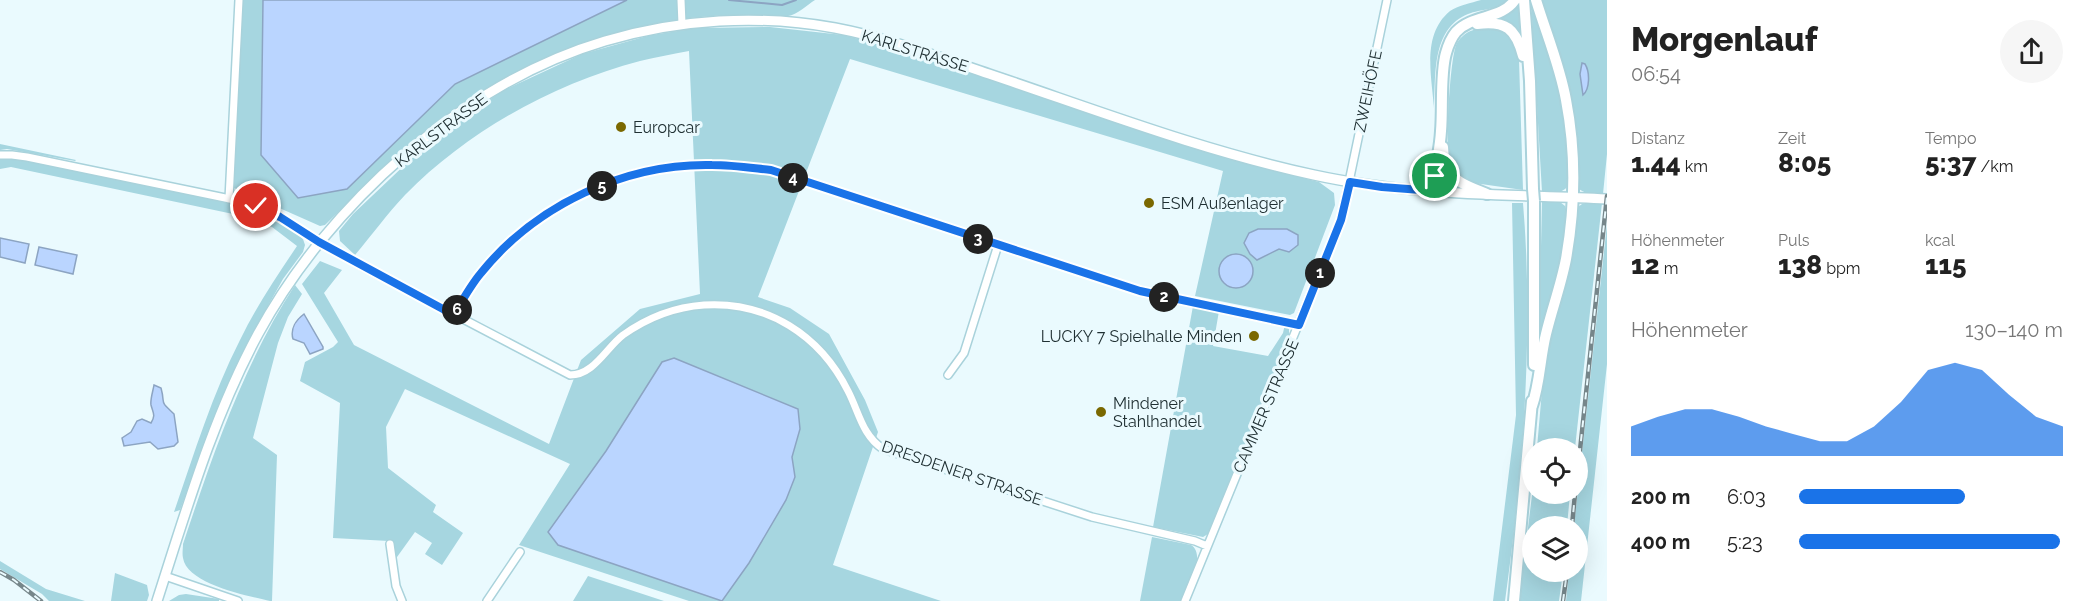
<!DOCTYPE html>
<html lang="de">
<head>
<meta charset="utf-8">
<style>
  body { margin:0; font-family:Raleway,sans-serif; background:#f6f6f6; color:#222; height:100vh; display:flex; flex-direction:column; font-size:22px; white-space:nowrap }
  * { box-sizing:border-box; margin:0 }
  p { font-size:20px; color:#767676 }
  .icon { flex:none; width:33px; height:33px; fill:none; stroke:currentColor; stroke-width:2; stroke-linecap:round; stroke-linejoin:round }
  .map { position:relative; flex:1; overflow:hidden }
  .panel { display:flex; flex-direction:column; background:#fff; width:480px }
  .panel>* { flex:none }
  .fabs { position:absolute; left:1522px; top:438px; display:grid; gap:12px }
  .fabs a { display:grid; place-items:center; width:66px; height:66px; border-radius:50%; background:#fff; box-shadow:0 6px 24px #0002; font-size:30px }
  .pin { position:absolute; display:grid; place-items:center; width:51px; height:51px; color:#fff; margin:-26px; border:3px solid #fff; border-radius:50%; box-shadow:0 2px 6px #0007 }
  .km { position:absolute; width:30px; height:30px; margin:-15px; border-radius:50%; background:#222; color:#fff; font-size:16px; line-height:30px; text-align:center }
  .round { display:grid; place-items:center; flex:none; width:63px; height:63px; border-radius:32px; background:#f6f6f6 }
  .head { display:flex; align-items:center; justify-content:space-between; height:102px; padding:0 24px }
  h1 { font-size:33px; font-weight:800; line-height:45px }
  .figures { display:grid; grid-template-columns:repeat(3,1fr); gap:9px; height:102px; padding:6px 24px }
  .figures div { display:grid; align-content:center }
  .figures b { font-size:26px; font-weight:800 }
  .figures small { font-size:16px; font-weight:400 }
  .figures p { font-size:16px }
  .chart { height:168px; padding:12px 24px }
  .chart p { display:flex; justify-content:space-between }
  .chart svg { width:100%; height:108px; margin-top:6px; fill:#1a73e8; opacity:.7 }
  ul { padding:0 24px; list-style:none; font-size:20px }
  li { display:grid; grid-template-columns:96px 72px 1fr; align-items:center; height:45px }
  li i { height:15px; border-radius:8px; background:#1a73e8 }
  main { display:flex; flex:1; min-height:0 }
  .map>svg:first-child { display:block }
</style>
</head>
<body>
<main>
<div class="map">
<svg width="1607" height="601" viewBox="0 0 1607 601">
  <rect width="100%" height="100%" fill="#eafafe"/>
  <path fill="#a6d6e0" d="M242,0H263L261,155L347,189L455,84L627,0H815C807,5 797,15 788,16C774,19 757,15 743,15C708,15 673,19 639,27C570,43 504,74 447,116C403,149 364,187 325,225L320,226L234,188L232,185Z
    M1481,0H1507C1498,10 1481,9 1468,14C1431,29 1436,76 1434,109C1432,77 1421,35 1450,11C1459,5 1471,3 1481,0Z
    M1539,0H1607V154L1603,194C1593,193 1584,195 1577,187L1575,130Z
    M1520,1L1522,33H1520L1511,24L1493,17Z
    M1531,2C1549,55 1568,106 1569,163C1569,171 1572,184 1565,189C1559,194 1548,192 1542,192Z
    M770,27L843,35L901,50L1228,159L1319,182L1334,193L1335,205L1294,313L1290,315L1195,296L1223,171L850,59L758,297L790,308L829,334L865,400L878,432L833,565L941,601H689L519,545L570,464L405,389L386,427L388,468L436,505L433,512L463,533L442,565L425,554L432,543L415,532L392,564L389,541L333,538L340,403L300,381L305,362L333,347L338,342L302,284L320,261L342,270L324,293L354,345L549,444L581,360L640,309L700,294L689,51C673,54 656,57 640,61C553,84 468,131 405,195C387,214 372,235 355,255L340,241L339,231L353,214L430,141L502,91L582,54L651,35L698,28Z
    M1493,27L1512,34L1519,59L1523,190L1474,183L1459,178C1455,173 1450,168 1449,162C1445,148 1450,54 1457,43C1466,29 1478,28 1493,27Z
    M0,144L76,160L75,161L7,149L0,150Z
    M0,158L26,159L238,204L276,219L294,230L303,239L305,245L303,252L283,279L255,329L221,400L180,510L174,512C194,454 212,395 240,340C256,307 277,276 297,246L272,227L233,214L11,167L0,169Z
    M1542,200L1560,202L1565,206L1567,214L1557,281L1539,338Z
    M1512,203H1523C1534,334 1523,471 1505,601H1493L1516,415Z
    M1602,203L1575,448H1537L1544,367L1574,210L1582,204Z
    M1607,224V364L1581,601H1566L1569,572H1578V526H1574Z
    M295,285L302,294L288,317L278,343L253,438L277,455L272,601H270C248,596 187,584 183,558C182,554 183,548 183,544C213,454 243,365 295,285Z
    M1193,306L1219,311L1213,346L1268,356L1283,333L1285,324L1289,329V338L1208,534L1203,537L1153,527Z
    M1533,487V494H1570L1567,526H1533V572H1563L1559,601H1519Z
    M1152,537L1191,545C1207,555 1187,587 1181,601H1140Z
    M0,561L46,589L85,601H49L42,594L0,569Z
    M115,573L147,585L149,595L147,601H111Z
    M588,576L664,601H573Z
    M186,594L219,599V601H169L179,595Z"/>
  <path fill="#bad5ff" stroke="#8ca4c2" stroke-width="1.5" d="M263,0H627L455,84L347,189L298,198L261,155Z
    M1582,63L1585,64C1590,72 1590,89 1583,95L1580,74Z
    M1258,229H1287L1298,235V245L1289,252L1279,249L1257,260L1250,254L1244,243L1249,233Z
    M0,238L29,244L25,263L0,257Z
    M39,247L77,255L73,274L35,265Z
    M1219 271a17 17 0 1 1 34 0a17 17 0 1 1-34 0Z
    M304,314L323,347V349L310,354L304,343L293,339C290,329 296,320 304,314Z
    M674,358L798,409L800,429L792,457L795,477L786,500L749,563L722,601L558,545L548,532L606,451L662,362Z
    M154,385L161,388C166,406 158,399 174,414L178,442L174,446L158,449L150,442L124,446L122,438L131,432L137,421L142,419L151,423C156,415 153,413 151,405C150,400 153,391 154,385Z"/>
  <g fill="none" stroke-linecap="round" stroke-linejoin="round">
    <path stroke="#8ca4c2" stroke-width="2" d="M729,0L782,5L796,0"/>
    <g stroke="#a9d2db" stroke-width="10">
      <path id="street" d="M681,0L682,24
        M0,155H12L27,157L230,199L256,206L280,217L319,242L362,266L570,375C594,375 606,348 623,335C647,318 675,307 704,305C767,301 820,335 848,391C859,412 862,435 883,449L1092,517L1195,541L1207,546
        M229,199L239,0
        M454,315C463,301 471,286 481,273C532,211 609,170 689,165C716,163 744,167 771,170L1140,291L1299,325
        M948,375L964,353L998,245
        M390,544L396,586L402,601
        M165,576L238,601
        M487,601L520,552
        M1185,601L1341,220L1387,0"/>
    </g>
    <g stroke="#a9d2db" stroke-width="12">
      <path id="secondary" d="M157,601C186,511 213,417 258,334C328,205 463,83 605,41C679,19 759,14 835,28C888,38 939,57 989,74C1096,110 1203,151 1314,175C1410,196 1509,194 1607,199"/>
    </g>
    <g stroke="#a9d2db" stroke-width="14">
      <path id="primary" d="M1524,0L1530,81L1533,189
        M1477,24C1506,20 1516,29 1523,56
        M1445,168C1456,183 1470,187 1487,194
        M1434,191C1434,171 1440,151 1441,131C1443,109 1440,73 1446,53C1448,46 1451,38 1456,32C1473,14 1501,20 1515,0
        M1439,191C1447,178 1444,162 1443,147
        M1534,201V365
        M1532,406C1540,383 1540,358 1546,334C1552,309 1561,285 1566,259C1575,208 1576,152 1566,100C1560,66 1546,33 1536,0
        M1514,601L1532,401"/>
    </g>
    <use href="#street" stroke="#fff" stroke-width="7"/>
    <use href="#secondary" stroke="#fff" stroke-width="9"/>
    <use href="#primary" stroke="#fff" stroke-width="10"/>
    <g stroke="#76868a" stroke-width="4.5">
      <path id="rail" d="M1578,469L1607,196
        M1572,526L1575,494
        M0,572L14,580L41,601
        M1563,601L1567,572"/>
    </g>
    <use href="#rail" stroke="#eafafe" stroke-width="2" stroke-dasharray="7" stroke-linecap="butt"/>
    <g stroke="#a9d2db" stroke-width="14" stroke-linecap="butt">
      <path id="primary-bridge" d="M1533,189L1534,201"/>
    </g>
    <use href="#primary-bridge" stroke="#fff" stroke-width="10"/>
  </g>
  <g fill="none" stroke-linecap="round" stroke-linejoin="round">
    <g stroke="#fff" stroke-width="12">
      <path id="route" d="M256,206L280,217L319,242L454,315C462,301 470,286 481,273C536,205 625,163 712,165C732,165 752,168 771,170L1140,291L1299,325L1341,220L1350,182L1382,187L1434,191L1435,176"/>
    </g>
    <use href="#route" stroke="#1a73e8" stroke-width="8"/>
  </g>
  <g fill="#7a6800" stroke="#eafafe" stroke-width="2">
    <circle cx="621" cy="127" r="6"/>
    <circle cx="1149" cy="203" r="6"/>
    <circle cx="1254" cy="336" r="6"/>
    <circle cx="1101" cy="412" r="6"/>
  </g>
  <g text-anchor="middle" dominant-baseline="central" stroke-width="6" stroke-linejoin="round" paint-order="stroke">
    <g font-size="16" fill="#203033" stroke="#eafafe">
      <text transform="translate(915 51) rotate(17)">KARLSTRASSE</text>
      <text transform="translate(1368 91) rotate(-78)">ZWEIHÖFE</text>
      <text transform="translate(441 130) rotate(-37)">KARLSTRASSE</text>
      <text transform="translate(1266 406) rotate(-67)">CAMMER STRASSE</text>
      <text transform="translate(962 473) rotate(19)">DRESDENER STRASSE</text>
    </g>
    <g font-size="16" fill="#203033" stroke="#eafafe" text-anchor="start">
      <text x="633" y="127">Europcar</text>
      <text x="1161" y="203">ESM Außenlager</text>
      <text x="1242" y="336" text-anchor="end">LUCKY 7 Spielhalle Minden</text>
      <text x="1113" y="403">Mindener<tspan x="1113" dy="18">Stahlhandel</tspan></text>
    </g>
  </g>
</svg>
<div class="fabs">
<a><svg class="icon" aria-label="locate" viewBox="0 0 24 24"><circle cx="12" cy="12" r="6"/><path d="M12 2v4M12 18v4M2 12h4M18 12h4"/></svg></a>
<a><svg class="icon" aria-label="layers" viewBox="0 0 24 24"><path d="M12 4l9 5-9 5-9-5zM3 14l9 5 9-5"/></svg></a>
</div>
<div class="pin" style="left:1435px;top:176px;background:#1e9e55"><svg class="icon" aria-label="arrive" viewBox="0 0 24 24"><path d="M6 21V4h12l-3 4 3 4H6"/></svg></div>
<div class="pin" style="left:256px;top:206px;background:#d93025"><svg class="icon" aria-label="check" viewBox="0 0 24 24"><path d="M5 12l5 5 9-10"/></svg></div>
<b class="km" style="left:1320px;top:273px">1</b>
<b class="km" style="left:1164px;top:297px">2</b>
<b class="km" style="left:978px;top:239px">3</b>
<b class="km" style="left:793px;top:178px">4</b>
<b class="km" style="left:602px;top:186px">5</b>
<b class="km" style="left:457px;top:310px">6</b>
</div>
<section class="panel">
<div class="head"><div><h1>Morgenlauf</h1><p>06:54</p></div><a class="round"><svg class="icon" aria-label="share" viewBox="0 0 24 24"><path d="M12 15V3M7 8l5-5 5 5M5 13v7h14v-7"/></svg></a></div>
<div class="figures">
<div><p>Distanz</p><b>1.44<small> km</small></b></div>
<div><p>Zeit</p><b>8:05</b></div>
<div><p>Tempo</p><b>5:37<small> /km</small></b></div>
</div>
<div class="figures">
<div><p>Höhenmeter</p><b>12<small> m</small></b></div>
<div><p>Puls</p><b>138<small> bpm</small></b></div>
<div><p>kcal</p><b>115</b></div>
</div>
<div class="chart"><p><span>Höhenmeter</span>130–140 m</p>
<svg viewBox="0 0 160 44" preserveAspectRatio="none"><path d="M0 44V32L10 28L20 25L30 25L40 28L50 32L60 35L70 38L80 38L90 32L100 22L110 9L120 6L130 9L140 19L150 28L160 32V44z"/></svg>
</div>
<ul>
<li><b>200 m</b>6:03<i style="width:63%"></i></li>
<li><b>400 m</b>5:23<i style="width:99%"></i></li>
</ul>
</section>
</main>
</body>
</html>
